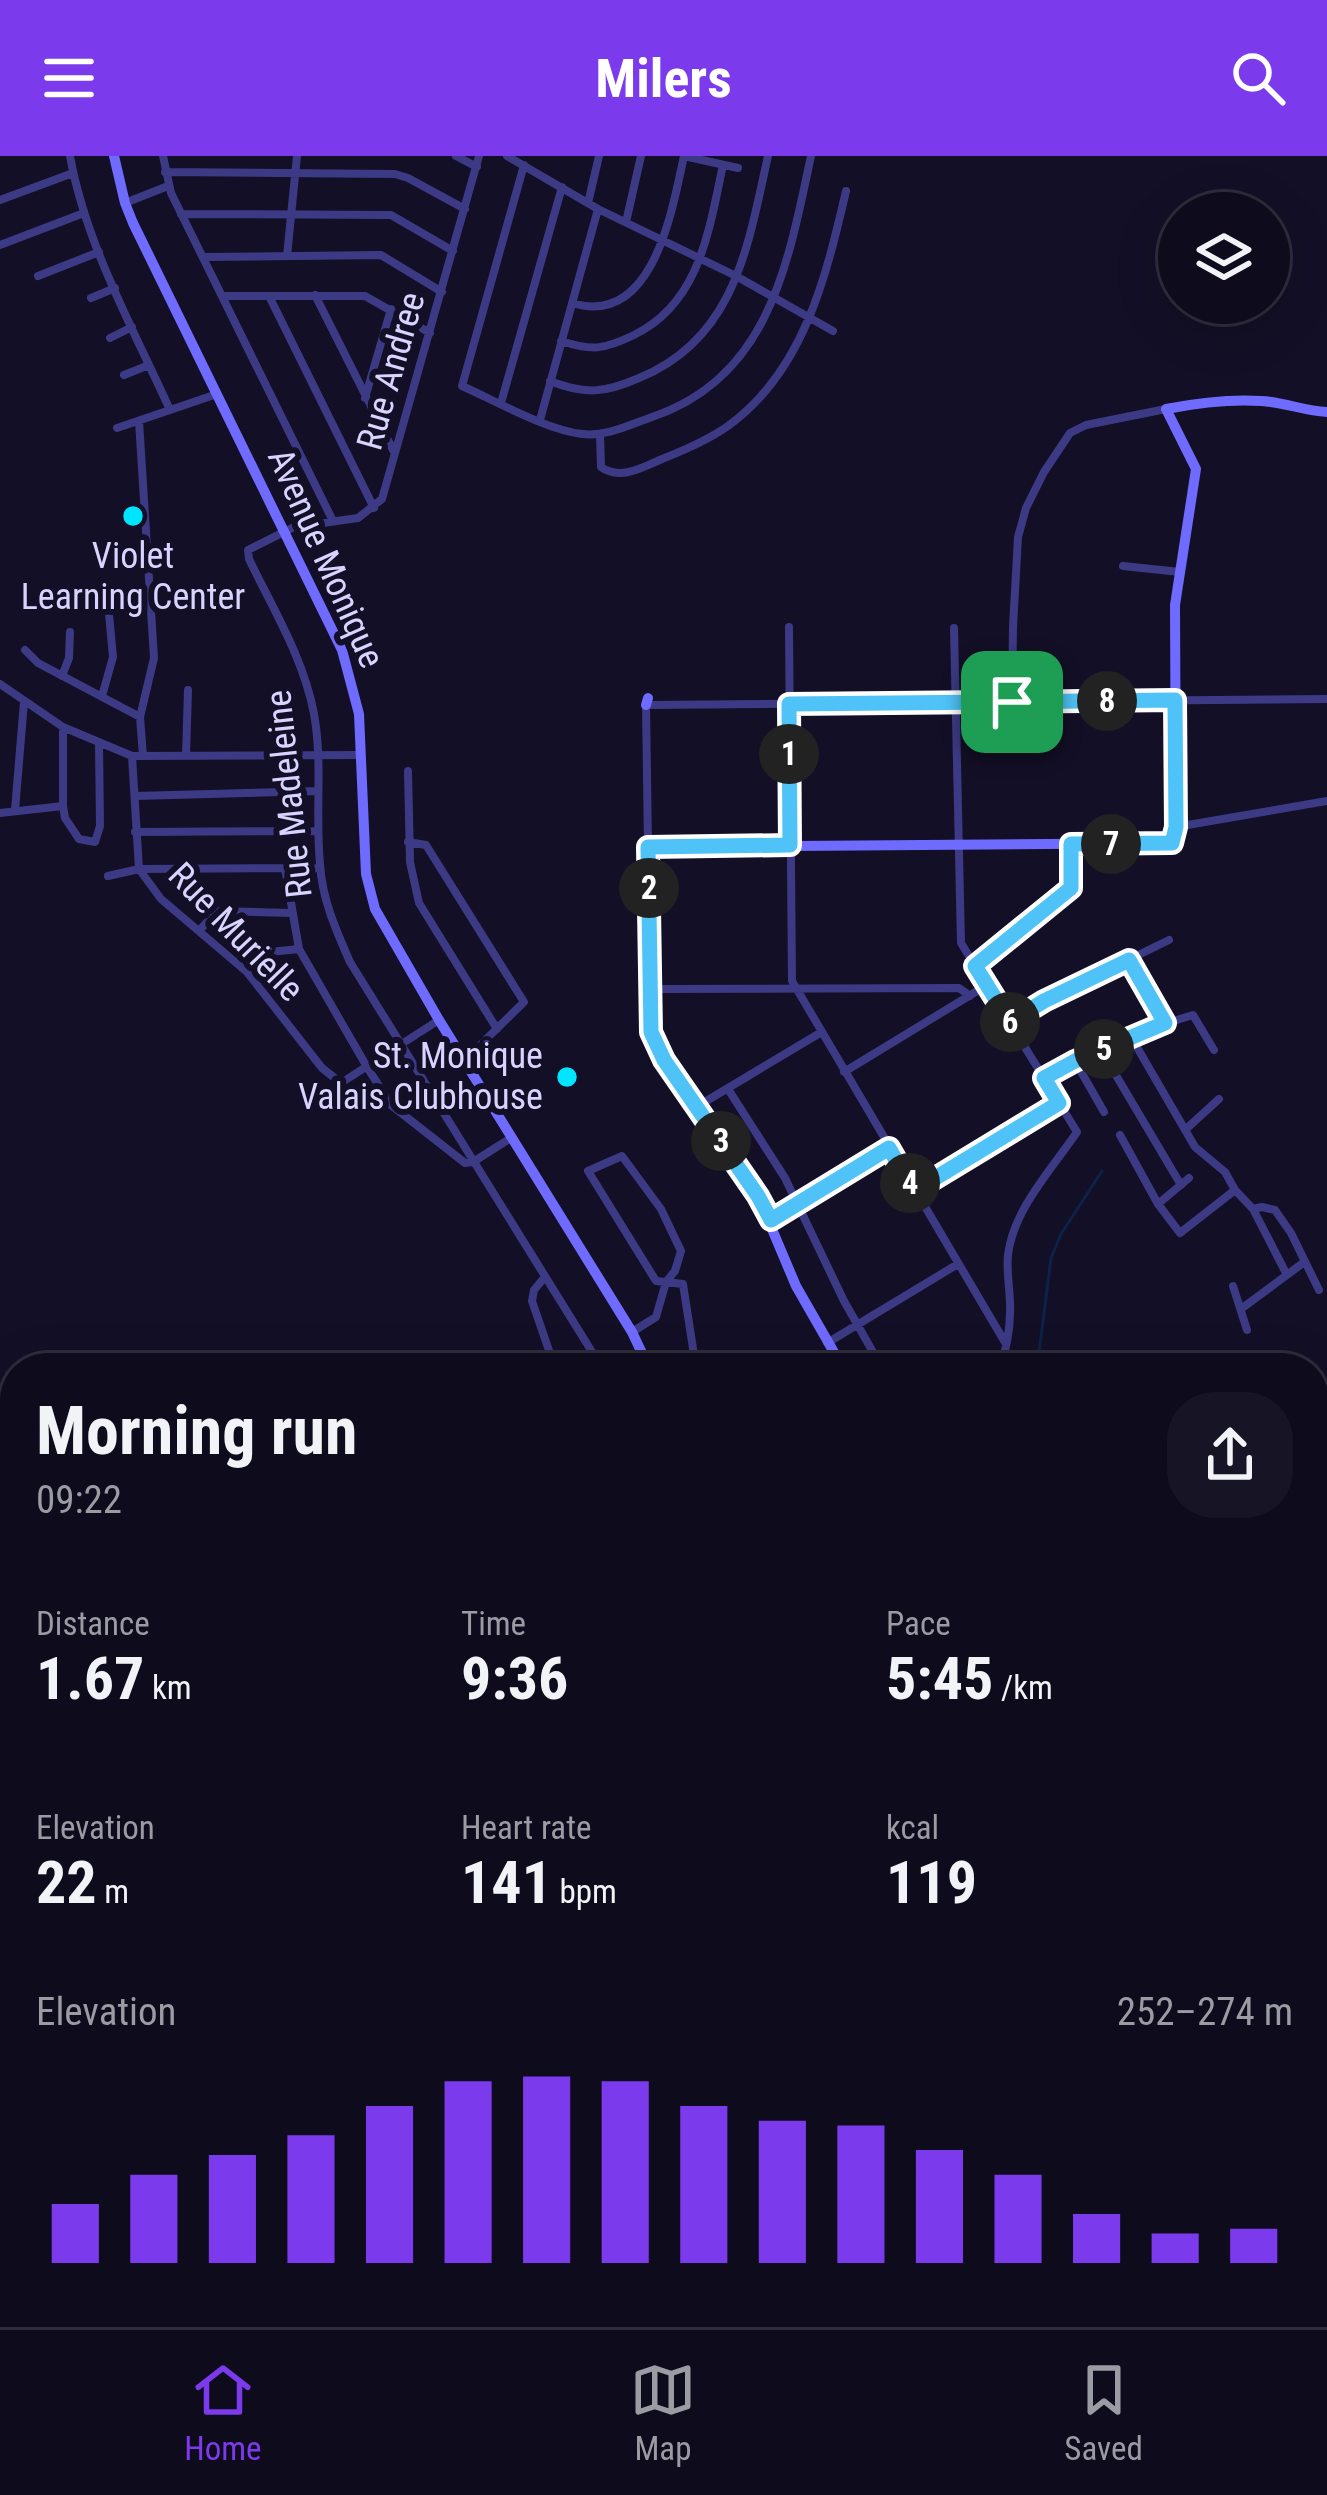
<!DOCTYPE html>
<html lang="en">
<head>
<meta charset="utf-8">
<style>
  body { margin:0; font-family:"Roboto Condensed",sans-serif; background:#171425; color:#f1f3f6; height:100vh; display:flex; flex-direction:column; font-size:45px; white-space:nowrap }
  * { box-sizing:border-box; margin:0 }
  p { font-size:39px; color:#9b9ba3 }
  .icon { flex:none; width:66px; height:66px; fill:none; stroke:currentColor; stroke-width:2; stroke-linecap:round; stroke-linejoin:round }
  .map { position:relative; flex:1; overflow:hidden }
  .details { position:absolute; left:0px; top:1197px; width:1329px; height:975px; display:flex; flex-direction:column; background:#0e0b1c; border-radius:48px 48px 0 0; box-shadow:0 12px 48px #0002,0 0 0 3px #2e2b3b }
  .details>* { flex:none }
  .tools { position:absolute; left:1158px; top:36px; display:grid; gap:24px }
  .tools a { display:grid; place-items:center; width:132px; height:132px; border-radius:50%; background:#0e0b1c; box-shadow:0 12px 48px #0002,0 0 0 3px #2e2b3b; font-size:60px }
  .pin { position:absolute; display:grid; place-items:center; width:102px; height:102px; color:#fff; margin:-51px; border-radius:24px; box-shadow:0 6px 18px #0006 }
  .km { position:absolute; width:60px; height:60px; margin:-30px; border-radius:50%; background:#222; color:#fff; font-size:33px; line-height:60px; text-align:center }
  .round { display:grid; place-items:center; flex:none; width:126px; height:126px; border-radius:48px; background:#171425 }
  .headline { display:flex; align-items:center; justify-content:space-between; height:204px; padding:0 36px }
  h1 { font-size:66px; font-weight:700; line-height:90px }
  .stats { display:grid; grid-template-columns:repeat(3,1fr); gap:18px; height:204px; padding:12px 36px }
  .stats div { display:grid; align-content:center }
  .stats b { font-size:60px; font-weight:700 }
  .stats small { font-size:33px; font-weight:400 }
  .stats p { font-size:33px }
  .chart { height:336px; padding:24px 36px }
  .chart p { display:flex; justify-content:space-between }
  .chart svg { width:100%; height:216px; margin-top:12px; stroke:#7c3aed; stroke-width:6 }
  header { display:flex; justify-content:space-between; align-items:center; height:156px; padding:0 36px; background:#7c3aed; color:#fff; font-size:54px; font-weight:700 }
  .menu { display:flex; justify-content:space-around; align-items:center; height:168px; border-top:3px solid #2e2b3b; background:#0e0b1c; font-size:33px; color:#9b9ba3 }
  .menu a { display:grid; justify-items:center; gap:6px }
  .menu .on { color:#7c3aed }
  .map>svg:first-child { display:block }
</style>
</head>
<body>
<header><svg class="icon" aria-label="menu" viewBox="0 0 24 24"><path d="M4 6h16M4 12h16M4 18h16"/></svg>Milers<svg class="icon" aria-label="search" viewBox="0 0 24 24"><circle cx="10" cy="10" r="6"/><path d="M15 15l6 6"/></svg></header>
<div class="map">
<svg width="1327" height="2171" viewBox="0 0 1327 2171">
  <rect width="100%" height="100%" fill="#130f26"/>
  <path fill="#12302f" d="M1327,1687V1897L1324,1898L1325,1927H1314V1689Z"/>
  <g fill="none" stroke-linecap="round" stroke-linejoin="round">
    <path stroke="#0c2248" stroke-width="3" d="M1037,1212L1051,1102L1061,1078L1102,1015
      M1014,2157L1018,2171"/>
    <path stroke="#3d3a85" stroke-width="8" d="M70,0C86,89 133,172 170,254
      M163,0L171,37L333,365
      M456,0L477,11
      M479,0L382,343L358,362L294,371L248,394L249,403C273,453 304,503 314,558C323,607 315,658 320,708C322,743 336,774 350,806L602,1212
      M507,0L598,53L736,120L833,175
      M524,9L462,230C496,245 546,274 582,278C606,281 629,269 652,261C770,221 788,107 811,0
      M165,16L395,18L408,22L465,53
      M0,44L73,17
      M125,47L168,30
      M588,47L599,0
      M181,58L391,59L453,95
      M626,66L641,0
      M0,89L84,57
      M287,100L297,0
      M203,101L381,99L442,136
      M38,120L99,96
      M315,139L394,296
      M222,140H365L430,177
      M269,140L374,352
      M91,142L115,132
      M572,147C653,172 672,55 684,0L738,12
      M110,182L132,171
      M561,185C592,195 603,194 634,179C700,147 709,74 723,9
      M124,219L149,209
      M550,225C585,239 605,237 639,222C735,183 748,90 768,0
      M365,242L391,153
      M501,247L562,31
      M540,264L598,53
      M139,265L154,502L140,561L143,600
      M117,272L217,238
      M600,279L601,311C620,325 643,311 662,303C685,294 708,284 728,270C804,215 826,121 846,35
      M1123,410L1180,416
      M789,471L792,825L1006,1188
      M954,472L961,787L1077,976C1052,1013 1013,1054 1008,1099C1006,1119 1011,1137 1010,1156C1010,1175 1006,1194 1000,1212
      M25,494L38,507L140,561
      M62,520L69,502L70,476
      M0,528L63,571L132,600L361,599
      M102,540L113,501L109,458
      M1012,546L1013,471L1018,381L1026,352L1044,316L1070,277L1086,269L1166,253
      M63,571V650L65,662L79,683L95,686L100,670L99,588
      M132,600L139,713L161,743L247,816L322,912L341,927L439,864
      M186,600L188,534
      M408,615L410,706L419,747L497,873
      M135,640L318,635
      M15,654L24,546
      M0,657L63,650
      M1176,671L1327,645
      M135,676L318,675
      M408,686L426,689L524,846L465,904
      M648,691L646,549L1327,543
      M285,712L299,793L367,911L391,949L465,1007L473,1006L511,982
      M108,720L139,713L320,712
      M199,775L217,755L292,757
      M1129,804L1165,867
      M975,810L1071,732V688
      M247,816L260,797L299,793
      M650,833L959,832L970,840
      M1010,866L1044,845L1169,784
      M1101,894L1181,1029
      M1075,905L1104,956
      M844,916L987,829
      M1044,922C1091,896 1142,874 1193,859L1214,894
      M728,933L785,1022L844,1145L882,1212
      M698,950L820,877
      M1185,974L1219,943
      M1120,979L1158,1048L1180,1077L1235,1034L1225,1016L1195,991L1131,881
      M1235,1034L1253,1053L1287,1119
      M914,1035L1059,948
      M1158,1048L1189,1022
      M1253,1053L1262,1051L1275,1054L1291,1077L1319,1134
      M771,1065L889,992
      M544,1122L534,1134L532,1145L555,1212
      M1233,1130L1247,1174
      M1241,1153L1303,1107
      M632,1176L656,1161L666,1126L675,1115L681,1095L661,1053L622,1000L588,1015L656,1125L683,1128L696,1212
      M827,1187L958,1108
      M1314,1526V1529
      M1314,1553L1327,1554
      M1327,1593L1324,1616L1327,1634
      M1314,1954L1327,1955
      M1314,2007L1327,2021
      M0,2067L15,2063
      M1314,2078L1327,2091
      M1000,2157L1007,2168
      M1167,2157L1179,2171
      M1208,2157L1221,2171
      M750,2166L754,2157
      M507,2171L516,2157
      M555,2171L563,2157
      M619,2171L632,2158L676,2163L683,2171
      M784,2171L790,2157
      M895,2171L907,2157
      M941,2171L951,2157
      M1264,2171L1327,2157L1314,2142"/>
    <path stroke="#6f6bff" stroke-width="10" d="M114,0L125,47L133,67L342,494L359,558L366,718L375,753L439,864L632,1176L649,1212
      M646,549L648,542
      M843,1212L796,1130L758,1040L664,904L651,876L648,691L1172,687L1176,671L1175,449L1196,313L1166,253C1197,247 1230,243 1261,245C1284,246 1304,255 1327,256
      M0,1888L15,1959
      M82,2157L93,2171
      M701,2157L713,2171
      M1065,2157L1076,2171
      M451,2171L459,2157
      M833,2171L850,2157"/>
  </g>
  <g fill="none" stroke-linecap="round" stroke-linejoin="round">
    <g stroke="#fff" stroke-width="24">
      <path id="route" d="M1175,544L1176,671L1172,687L1071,688V732L975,810L1010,866L1044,845L1129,804L1165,867L1075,905L1044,922L1059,947L914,1035L889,992L771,1064L758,1040L664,904L651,876L648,691L790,689L789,548Z"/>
    </g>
    <use href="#route" stroke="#4fc3f7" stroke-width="15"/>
  </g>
  <g fill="#00e5ff" stroke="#130f26" stroke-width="4.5">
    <circle cx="133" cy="360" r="12"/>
    <circle cx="567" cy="921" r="12"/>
  </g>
  <g text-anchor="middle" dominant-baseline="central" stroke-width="12" stroke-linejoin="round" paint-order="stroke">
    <g font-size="36" fill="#d9d4ff" stroke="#130f26">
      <text transform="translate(391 215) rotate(-74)">Rue Andree</text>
      <text transform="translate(326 402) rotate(66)">Avenue Monique</text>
      <text transform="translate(289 638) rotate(-96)">Rue Madeleine</text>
      <text transform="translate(236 776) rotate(46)">Rue Murielle</text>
    </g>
    <g font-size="36" fill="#d9d4ff" stroke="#130f26">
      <text x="133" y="400">Violet<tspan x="133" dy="41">Learning Center</tspan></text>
      <text x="543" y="900" text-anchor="end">St. Monique<tspan x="543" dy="41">Valais Clubhouse</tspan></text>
    </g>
  </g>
</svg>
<div class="tools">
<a><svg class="icon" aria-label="layers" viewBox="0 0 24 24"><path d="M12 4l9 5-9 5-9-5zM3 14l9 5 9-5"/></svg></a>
</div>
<div class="pin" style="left:1012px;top:546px;background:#1e9e55"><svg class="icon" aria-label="arrive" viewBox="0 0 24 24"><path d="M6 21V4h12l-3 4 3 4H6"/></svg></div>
<b class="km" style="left:789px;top:598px">1</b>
<b class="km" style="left:649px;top:732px">2</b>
<b class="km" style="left:721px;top:985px">3</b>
<b class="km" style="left:910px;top:1027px">4</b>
<b class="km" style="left:1104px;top:893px">5</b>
<b class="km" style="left:1010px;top:866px">6</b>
<b class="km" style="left:1111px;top:688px">7</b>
<b class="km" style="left:1107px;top:545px">8</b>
<section class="details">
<div class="headline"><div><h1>Morning run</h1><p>09:22</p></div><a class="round"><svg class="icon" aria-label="share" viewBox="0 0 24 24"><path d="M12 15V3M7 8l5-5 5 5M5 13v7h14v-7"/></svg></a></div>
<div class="stats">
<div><p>Distance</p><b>1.67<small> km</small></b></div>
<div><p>Time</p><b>9:36</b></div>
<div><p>Pace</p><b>5:45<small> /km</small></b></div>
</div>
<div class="stats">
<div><p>Elevation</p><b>22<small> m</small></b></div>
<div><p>Heart rate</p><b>141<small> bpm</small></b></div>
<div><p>kcal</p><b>119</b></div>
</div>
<div class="chart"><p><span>Elevation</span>252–274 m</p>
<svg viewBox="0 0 160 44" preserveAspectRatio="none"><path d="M5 44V32M15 44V26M25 44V22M35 44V18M45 44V12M55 44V7M65 44V6M75 44V7M85 44V12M95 44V15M105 44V16M115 44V21M125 44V26M135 44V34M145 44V38M155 44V37"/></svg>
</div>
</section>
</div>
<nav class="menu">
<a class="on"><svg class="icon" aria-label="home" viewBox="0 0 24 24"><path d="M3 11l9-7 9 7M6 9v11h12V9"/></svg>Home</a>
<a><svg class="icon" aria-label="map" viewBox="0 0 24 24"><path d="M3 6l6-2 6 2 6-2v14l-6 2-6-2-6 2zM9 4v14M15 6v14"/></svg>Map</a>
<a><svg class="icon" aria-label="saved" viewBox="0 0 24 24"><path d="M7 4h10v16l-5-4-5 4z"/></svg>Saved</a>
</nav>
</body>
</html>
